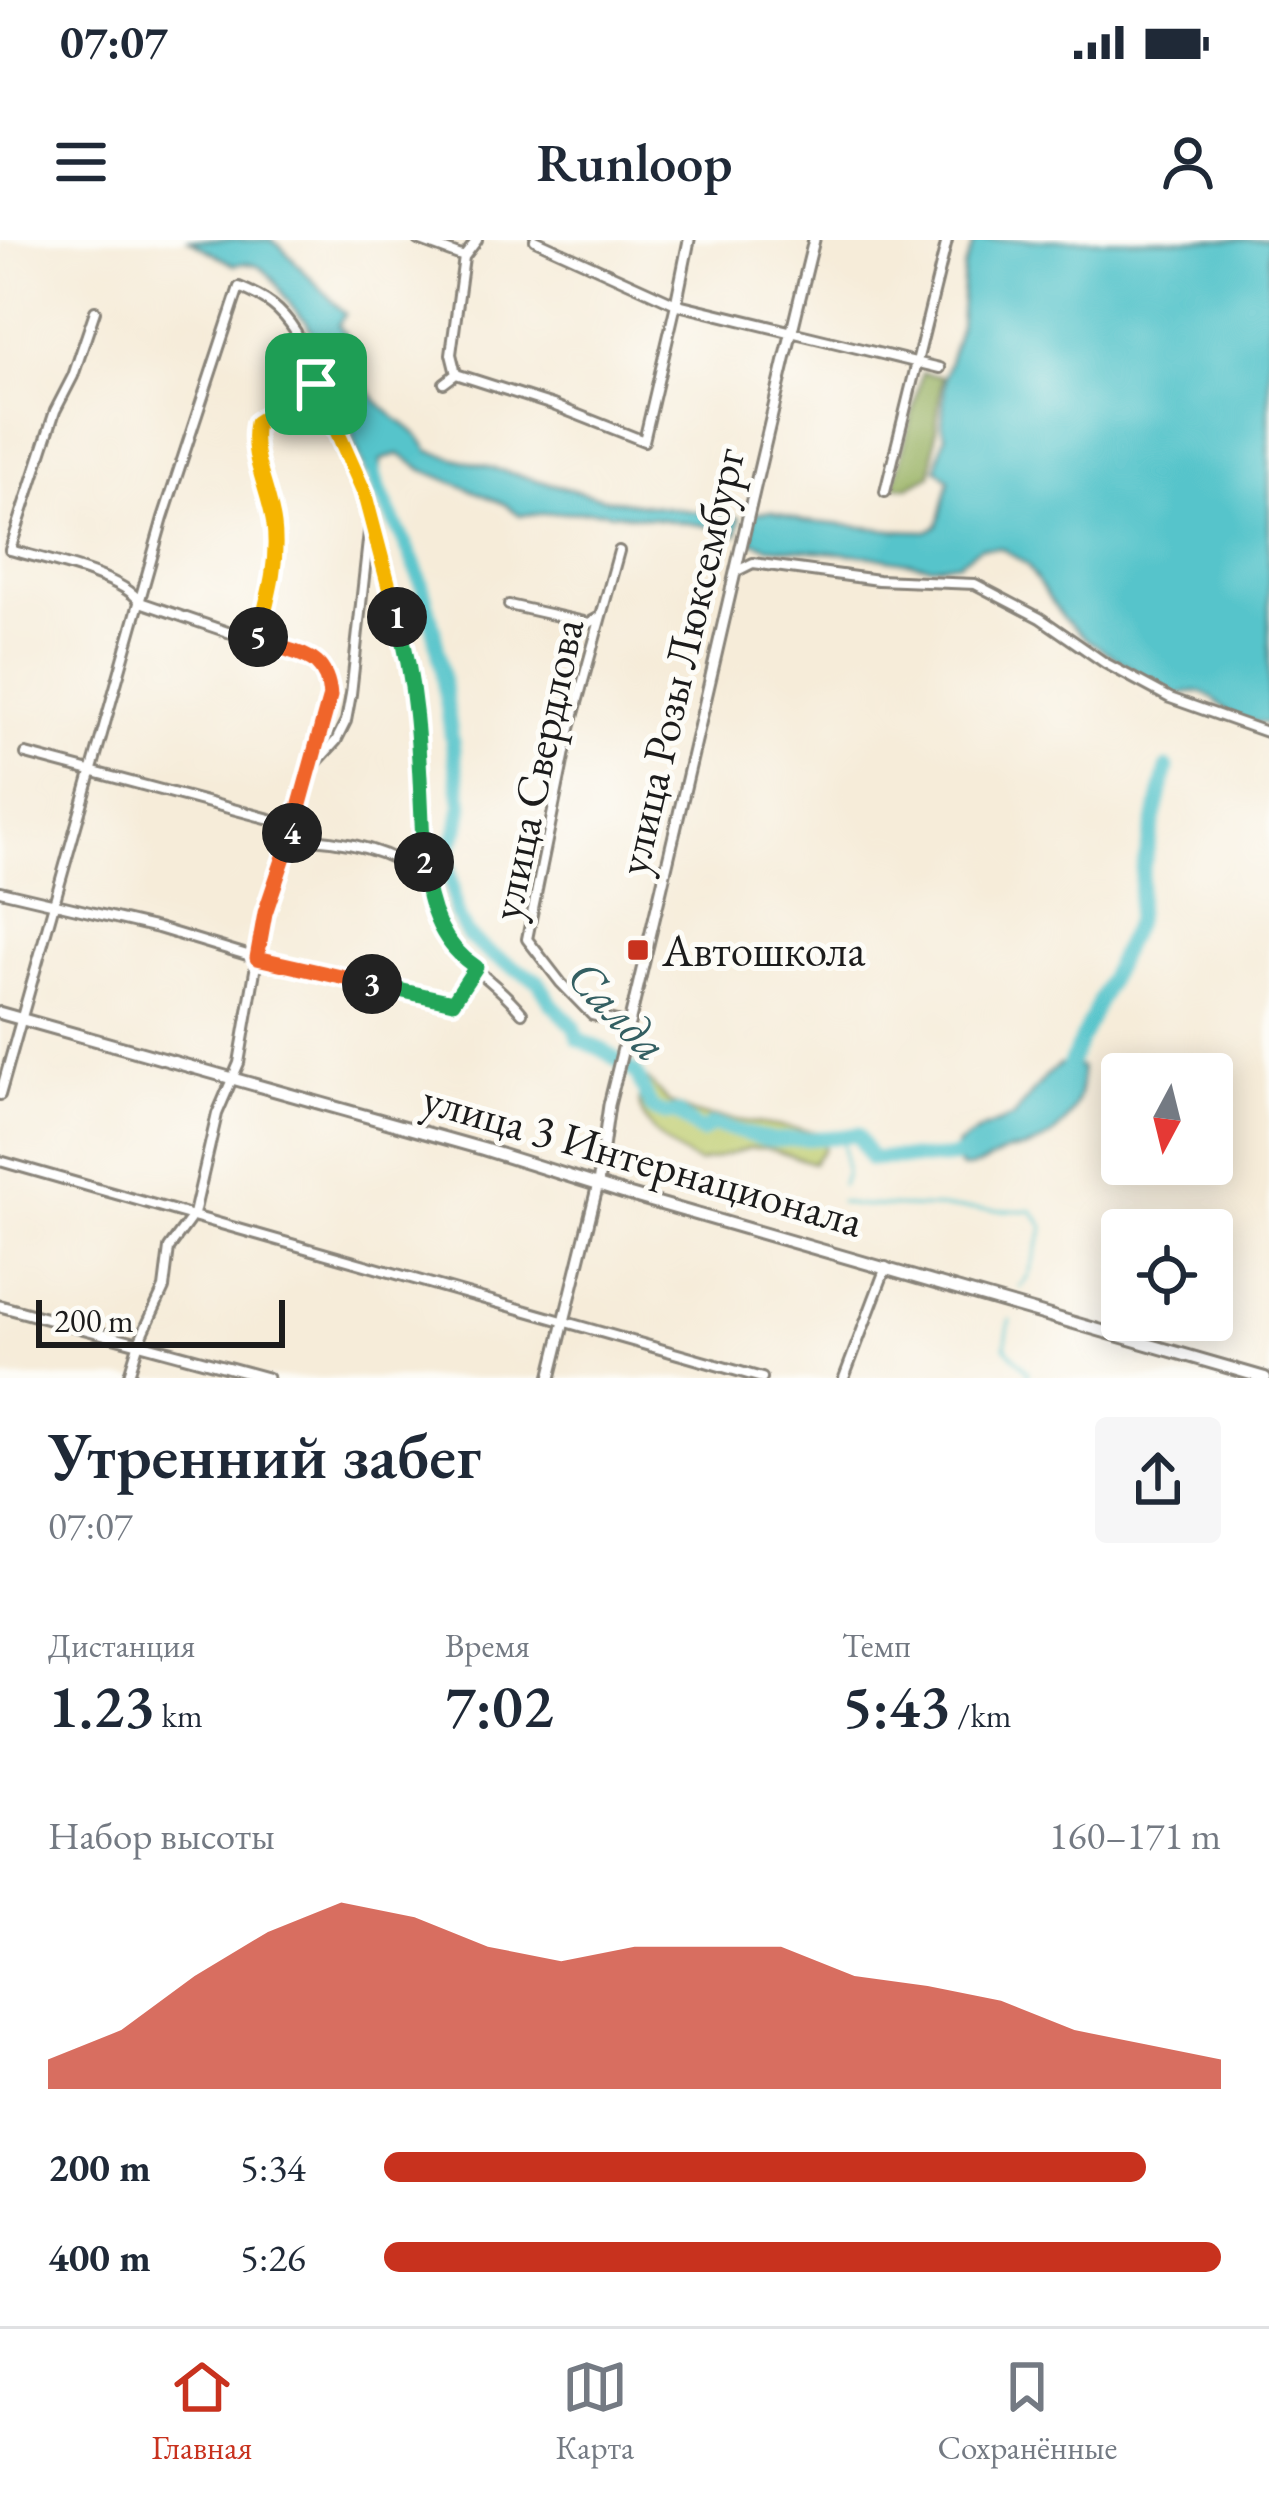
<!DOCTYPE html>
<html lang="ru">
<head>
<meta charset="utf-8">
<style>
  body { margin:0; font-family:"EB Garamond",serif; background:#f6f6f7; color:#1f2937; height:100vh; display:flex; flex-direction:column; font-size:45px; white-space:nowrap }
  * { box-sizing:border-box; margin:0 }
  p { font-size:39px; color:#747a83 }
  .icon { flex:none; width:66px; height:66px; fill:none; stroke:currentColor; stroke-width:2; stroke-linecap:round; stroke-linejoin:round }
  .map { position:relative; height:1138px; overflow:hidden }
  .details { display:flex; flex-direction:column; background:#fff; flex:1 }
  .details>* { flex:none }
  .needle { width:78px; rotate:187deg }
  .fabs { position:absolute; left:1101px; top:813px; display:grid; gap:24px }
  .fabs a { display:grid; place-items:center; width:132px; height:132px; border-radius:12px; background:#fff; box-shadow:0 6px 30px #0003; font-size:60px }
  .scale { position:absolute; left:36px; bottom:30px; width:249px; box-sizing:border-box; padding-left:12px; border:6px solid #1c1c1c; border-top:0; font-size:33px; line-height:42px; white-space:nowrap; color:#1c1c1c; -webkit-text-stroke:9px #fdfcf7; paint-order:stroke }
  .pin { position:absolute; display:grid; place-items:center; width:102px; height:102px; color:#fff; margin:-51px; border-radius:24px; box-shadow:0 6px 18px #0006 }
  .km { position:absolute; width:60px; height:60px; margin:-30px; border-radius:50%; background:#222; color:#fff; font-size:33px; line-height:60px; text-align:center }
  .round { display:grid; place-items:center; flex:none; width:126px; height:126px; border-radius:12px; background:#f6f6f7 }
  .overview { display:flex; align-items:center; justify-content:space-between; height:204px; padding:0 48px }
  h1 { font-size:66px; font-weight:600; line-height:90px }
  .stats { display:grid; grid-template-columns:repeat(3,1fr); gap:18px; height:204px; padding:12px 48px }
  .stats div { display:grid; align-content:center }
  .stats b { font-size:60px; font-weight:600 }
  .stats small { font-size:33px; font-weight:400 }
  .stats p { font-size:33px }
  .chart { height:336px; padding:24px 48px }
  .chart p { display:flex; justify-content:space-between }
  .chart svg { width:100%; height:216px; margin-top:12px; fill:#c8321e; opacity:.7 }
  ul { padding:0 48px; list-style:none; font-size:39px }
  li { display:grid; grid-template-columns:192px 144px 1fr; align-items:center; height:90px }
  li i { height:30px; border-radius:15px; background:#c8321e }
  .status { display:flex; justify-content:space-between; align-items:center; height:84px; padding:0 60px; background:#fff; direction:ltr }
  .status svg { height:33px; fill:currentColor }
  header { display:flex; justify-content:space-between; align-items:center; height:156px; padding:0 48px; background:#fff; font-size:54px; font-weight:600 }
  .tabs { display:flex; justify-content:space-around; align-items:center; height:168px; border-top:3px solid #e0e1e3; background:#fff; font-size:33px; color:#747a83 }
  .tabs a { display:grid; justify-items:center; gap:6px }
  .tabs .on { color:#c8321e }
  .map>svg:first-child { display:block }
</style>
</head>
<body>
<div class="status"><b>07:07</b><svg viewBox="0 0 49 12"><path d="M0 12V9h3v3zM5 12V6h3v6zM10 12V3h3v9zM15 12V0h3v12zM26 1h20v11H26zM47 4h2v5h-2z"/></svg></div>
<header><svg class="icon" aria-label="menu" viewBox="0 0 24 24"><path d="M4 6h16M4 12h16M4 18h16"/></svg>Runloop<svg class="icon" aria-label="person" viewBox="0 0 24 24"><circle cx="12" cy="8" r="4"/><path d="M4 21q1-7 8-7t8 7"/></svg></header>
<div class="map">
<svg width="1269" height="1138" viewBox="0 0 1269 1138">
  <rect width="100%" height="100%" fill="#fdfcf7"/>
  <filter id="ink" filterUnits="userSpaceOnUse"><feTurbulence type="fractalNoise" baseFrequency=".00833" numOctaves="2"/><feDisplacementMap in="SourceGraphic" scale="24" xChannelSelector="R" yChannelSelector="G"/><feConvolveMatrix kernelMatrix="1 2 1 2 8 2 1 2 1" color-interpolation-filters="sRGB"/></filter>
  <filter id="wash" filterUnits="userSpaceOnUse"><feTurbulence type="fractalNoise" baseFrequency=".004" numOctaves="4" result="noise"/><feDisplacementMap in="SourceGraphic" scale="48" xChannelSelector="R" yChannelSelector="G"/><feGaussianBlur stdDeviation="2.7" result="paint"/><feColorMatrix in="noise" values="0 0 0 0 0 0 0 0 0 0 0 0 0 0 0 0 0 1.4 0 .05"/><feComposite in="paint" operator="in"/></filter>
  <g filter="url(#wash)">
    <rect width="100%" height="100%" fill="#f6ecd9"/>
    <path fill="#becc6e" stroke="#6d7445" stroke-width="3" d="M648,840L669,863L695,874L823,893L824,909L813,923L766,908H751L698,923C668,909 620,872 648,840Z"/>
    <path fill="#96b061" stroke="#59663e" stroke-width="3" d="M922,133L942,136L931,235L908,247L894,246Z"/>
    <path fill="#56c4cb" stroke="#397074" stroke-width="3" d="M189,0H270L279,5L345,74L338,85C344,93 351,101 355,110C363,126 362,141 373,156C389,179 415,185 429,211L607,259L740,278L737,295L708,286L600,271L520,275L505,264L423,230L399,214L381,220L380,233L366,234L353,198L350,170L306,80C280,64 275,14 234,25Z
      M975,0H1269V484C1260,483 1246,482 1238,478C1215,466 1211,442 1175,456L1088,400L1062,377L1026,324L1001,308L981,307L959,322L932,326L863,315L768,307L751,301L755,273L771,271L803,281L893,290L927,291L938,285L949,240L936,228L945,195L942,187L945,134L960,87L964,29Z
      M1073,824L1081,828C1085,863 1063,897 1026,908C1020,910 1013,909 1007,911C991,918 980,929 962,928L954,919L958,905L982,889L1013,877L1046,836L1059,825Z"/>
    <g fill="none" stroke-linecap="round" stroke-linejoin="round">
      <path stroke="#56c4cb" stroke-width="3" d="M842,945L846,932L843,897
        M840,962L852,965L1033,971L1044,987L1028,1037L1020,1047
        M1010,1080L1005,1106L1028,1132L1027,1138"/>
      <path stroke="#56c4cb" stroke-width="15" d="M369,212C376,257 403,292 418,334C444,407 448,489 462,565L458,589L447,613L456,673L468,696L490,714L538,741L552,764L574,786L578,799L603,810L636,833L652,869L665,874L677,873L701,892L711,885C731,887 763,902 779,900C804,898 832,899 857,894L871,919C905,914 943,925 973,911
        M1063,839L1136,681L1143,628L1167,528"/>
    </g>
  </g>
  <g filter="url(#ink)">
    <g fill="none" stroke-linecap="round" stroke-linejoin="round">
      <g stroke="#89847a" stroke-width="14">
        <path id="minor" d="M418,0L464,17
          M95,71L73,136L55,171L10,310C42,319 122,335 140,362L321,424C340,451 322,491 314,520
          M791,92L940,128
          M456,134L553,165L644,201L676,64L535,0
          M444,143L456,134L451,114L464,17L477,0
          M885,252L947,0
          M371,291C390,352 413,414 418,478C423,540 411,611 432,671C449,719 491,734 522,773
          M619,311L569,492L527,699L561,743L592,775L629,784
          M737,331L753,323L878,340L975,344L1040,378L1105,423L1170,458L1269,493
          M509,365L589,383L600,377
          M257,399C266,362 278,324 274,286C270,251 249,217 256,183L316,144
          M26,514L285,583L291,598C337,599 387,607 424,637
          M0,651L158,688L257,718L453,762L476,727
          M0,855L163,278L239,47C266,58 281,68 296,92L371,274L351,454L346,481L336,501L313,526L300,554L291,598L265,673L239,823L217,874L194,974L169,1008L164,1048L139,1102L128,1138
          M0,921L762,1138
          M844,1138L886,1027"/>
      </g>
      <g stroke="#89847a" stroke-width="15">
        <path id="tertiary" d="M689,0L676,64L791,92
          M0,1066L267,1138
          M550,1138L598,944L609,865C681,577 743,288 814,0"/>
      </g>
      <g stroke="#89847a" stroke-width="16">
        <path id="secondary" d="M0,773L483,909L623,953L1265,1138"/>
      </g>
      <use href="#minor" stroke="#fff" stroke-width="8"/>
      <use href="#tertiary" stroke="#fff" stroke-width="9"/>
      <use href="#secondary" stroke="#fff" stroke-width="10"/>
    </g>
  </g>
  <g fill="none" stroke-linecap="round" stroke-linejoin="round" filter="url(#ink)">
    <g stroke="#fff" stroke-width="24">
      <path id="split-1" d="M316,144L364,252L397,377"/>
    </g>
    <g stroke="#fff" stroke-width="24">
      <path id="split-2" d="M397,377C421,459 419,537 424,622"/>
    </g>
    <g stroke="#fff" stroke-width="24">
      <path id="split-3" d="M372,744L453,762L476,727C440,704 427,664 424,622"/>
    </g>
    <g stroke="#fff" stroke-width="24">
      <path id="split-4" d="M292,593L265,673L257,718L372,744"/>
    </g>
    <g stroke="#fff" stroke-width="24">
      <path id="split-5" d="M258,397C290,418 326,406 330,456L292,593"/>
    </g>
    <g stroke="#fff" stroke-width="24">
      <path id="split-6" d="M258,397C267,361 279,323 274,285C270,251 249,216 256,183L316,144"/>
    </g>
    <use href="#split-1" stroke="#f5b400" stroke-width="15"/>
    <use href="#split-2" stroke="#22a559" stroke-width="15"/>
    <use href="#split-3" stroke="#22a559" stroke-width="15"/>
    <use href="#split-4" stroke="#f0652b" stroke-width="15"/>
    <use href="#split-5" stroke="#f0652b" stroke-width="15"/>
    <use href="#split-6" stroke="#f5b400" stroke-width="15"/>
  </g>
  <rect fill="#c8321e" stroke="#fdfcf7" stroke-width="4.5" x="626" y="698" width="24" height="24" rx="6"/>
  <g text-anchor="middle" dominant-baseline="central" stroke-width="10" stroke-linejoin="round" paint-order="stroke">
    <g font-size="45" fill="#1c1c1c" stroke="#fdfcf7">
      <text transform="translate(680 421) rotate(-77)">улица Розы Люксембург</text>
      <text transform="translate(536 529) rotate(-78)">улица Свердлова</text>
      <text transform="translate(643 919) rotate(16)">улица 3 Интернационала</text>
    </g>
    <g font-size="45" fill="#1c1c1c" stroke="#fdfcf7" text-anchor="start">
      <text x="662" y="710">Автошкола</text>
    </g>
    <g font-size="48" font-style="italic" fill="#335f62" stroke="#fdfcf7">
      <text transform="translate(618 770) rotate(46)">Салда</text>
    </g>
  </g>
</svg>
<div class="fabs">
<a><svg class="needle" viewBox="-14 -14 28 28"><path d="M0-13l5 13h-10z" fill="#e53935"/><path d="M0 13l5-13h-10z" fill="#747a83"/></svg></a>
<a><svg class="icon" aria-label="locate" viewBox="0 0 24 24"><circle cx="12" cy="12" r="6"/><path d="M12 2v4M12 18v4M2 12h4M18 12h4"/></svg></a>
</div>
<div class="scale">200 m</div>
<div class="pin" style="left:316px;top:144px;background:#1e9e55"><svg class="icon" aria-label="arrive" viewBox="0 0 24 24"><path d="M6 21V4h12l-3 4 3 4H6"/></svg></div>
<b class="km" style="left:397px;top:377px">1</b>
<b class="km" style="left:424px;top:622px">2</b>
<b class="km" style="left:372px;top:744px">3</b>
<b class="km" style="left:292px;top:593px">4</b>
<b class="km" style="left:258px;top:397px">5</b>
</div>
<section class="details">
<div class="overview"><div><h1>Утренний забег</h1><p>07:07</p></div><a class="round"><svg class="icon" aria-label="share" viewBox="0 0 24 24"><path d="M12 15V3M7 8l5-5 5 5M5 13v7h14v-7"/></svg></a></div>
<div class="stats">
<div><p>Дистанция</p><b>1.23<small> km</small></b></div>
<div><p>Время</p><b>7:02</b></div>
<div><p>Темп</p><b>5:43<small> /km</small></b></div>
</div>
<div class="chart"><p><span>Набор высоты</span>160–171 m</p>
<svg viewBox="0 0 160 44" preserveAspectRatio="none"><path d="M0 44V38L10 32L20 21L30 12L40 6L50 9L60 15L70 18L80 15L90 15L100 15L110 21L120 23L130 26L140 32L150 35L160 38V44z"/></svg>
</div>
<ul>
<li><b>200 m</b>5:34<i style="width:91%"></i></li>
<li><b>400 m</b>5:26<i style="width:100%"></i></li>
</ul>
</section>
<nav class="tabs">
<a class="on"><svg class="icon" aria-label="home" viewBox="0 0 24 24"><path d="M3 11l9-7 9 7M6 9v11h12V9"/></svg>Главная</a>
<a><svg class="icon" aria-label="map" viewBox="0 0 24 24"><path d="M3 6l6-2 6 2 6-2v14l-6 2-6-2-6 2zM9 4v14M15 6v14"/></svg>Карта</a>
<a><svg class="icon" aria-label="saved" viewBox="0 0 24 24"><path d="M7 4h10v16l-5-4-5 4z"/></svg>Сохранённые</a>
</nav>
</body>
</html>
